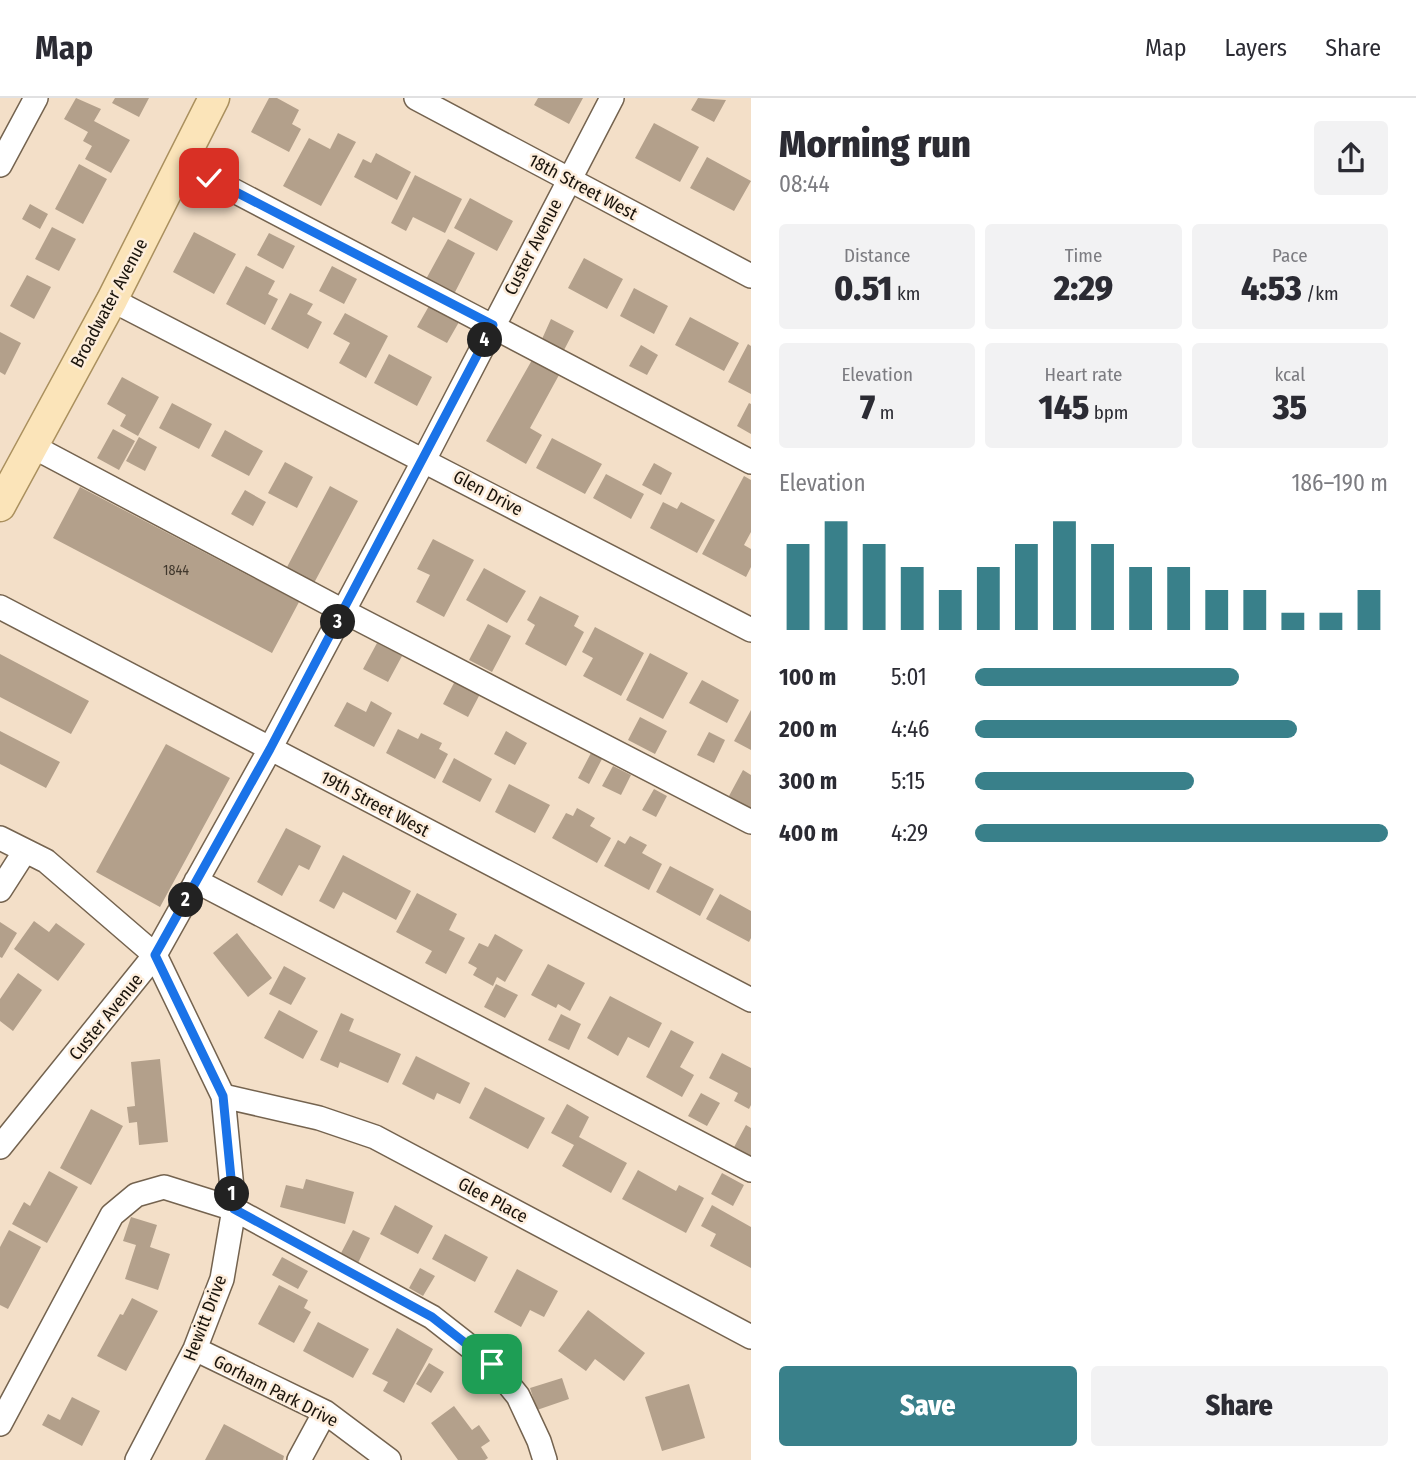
<!DOCTYPE html>
<html lang="en">
<head>
<meta charset="utf-8">
<style>
  body { margin:0; font-family:"Fira Sans Condensed",sans-serif; background:#f2f2f3; color:#2b2b33; height:100vh; display:flex; flex-direction:column; font-size:26px; white-space:nowrap }
  * { box-sizing:border-box; margin:0 }
  p { font-size:23px; color:#7c7c81 }
  .icon { flex:none; width:38px; height:38px; fill:none; stroke:currentColor; stroke-width:2; stroke-linecap:round; stroke-linejoin:round }
  .map { position:relative; flex:1; overflow:hidden }
  .side { display:flex; flex-direction:column; background:#fff; width:665px }
  .side>* { flex:none }
  .pin { position:absolute; display:grid; place-items:center; width:60px; height:60px; color:#fff; margin:-30px; border-radius:14px; box-shadow:0 4px 10px #0006 }
  .km { position:absolute; width:35px; height:35px; margin:-18px; border-radius:50%; background:#222; color:#fff; font-size:19px; line-height:35px; text-align:center }
  .round { display:grid; place-items:center; flex:none; width:74px; height:74px; border-radius:7px; background:#f2f2f3 }
  .head { display:flex; align-items:center; justify-content:space-between; height:119px; padding:0 28px }
  h1 { font-size:38px; font-weight:800; line-height:52px }
  .figures { display:grid; grid-template-columns:repeat(3,1fr); gap:10px; height:119px; padding:7px 28px }
  .figures div { display:grid; align-content:center; border-radius:7px; background:#f2f2f3; text-align:center }
  .figures b { font-size:35px; font-weight:800 }
  .figures small { font-size:19px; font-weight:400 }
  .figures p { font-size:19px }
  .chart { height:196px; padding:14px 28px }
  .chart p { display:flex; justify-content:space-between }
  .chart svg { width:100%; height:126px; margin-top:7px; stroke:#39808a; stroke-width:6 }
  .button { display:flex; gap:14px; margin-top:auto; padding:14px 28px }
  .button a { flex:1; height:80px; border-radius:7px; background:#39808a; color:#fff; font-size:28px; font-weight:800; line-height:80px; text-align:center }
  .button a+a { background:#f2f2f3; color:#2b2b33 }
  ul { padding:0 28px; list-style:none; font-size:23px }
  li { display:grid; grid-template-columns:112px 84px 1fr; align-items:center; height:52px }
  li i { height:18px; border-radius:9px; background:#39808a }
  header { display:flex; align-items:center; gap:42px; box-sizing:border-box; height:98px; padding:0 35px; background:#fff; border-bottom:2px solid #e1e1e2 }
  header strong { font-size:33px }
  nav { display:flex; gap:38px; margin-inline-start:auto; font-size:24px }
  main { display:flex; flex:1; min-height:0 }
  .map>svg:first-child { display:block }
</style>
</head>
<body>
<header>
<strong>Map</strong>
<nav><a>Map</a><a>Layers</a><a>Share</a></nav>
</header>
<main>
<div class="map">
<svg width="751" height="1362" viewBox="0 0 751 1362">
  <rect width="100%" height="100%" fill="#f3dfc8"/>
  <path fill="#b3a08b" d="M76,0L101,11L94,23L130,42L111,75L85,61L92,48L83,43L88,34L64,21Z
    M115,0H149L139,19L112,5Z
    M269,0H277L299,12L292,26L301,31L289,54L251,34Z
    M538,0H583L569,26L534,7Z
    M698,0L726,2L714,24L691,12Z
    M654,25L699,49L680,84L635,60Z
    M338,35L356,44L321,108L283,88L309,40L330,51Z
    M376,55L411,74L397,102L354,79L363,61L371,65Z
    M707,59L751,83L734,113L690,90Z
    M79,66L107,81L83,126L55,111Z
    M415,77L462,101L445,135L413,119L406,133L391,125Z
    M470,100L513,123L497,153L454,130Z
    M30,106L48,116L40,131L22,121Z
    M52,129L76,141L59,173L35,161Z
    M194,134L236,156L214,196L173,174Z
    M269,135L295,148L283,171L257,157Z
    M448,141L475,155L453,198L425,183Z
    M584,160L623,181L607,211L568,190Z
    M246,168L275,183L268,196L278,201L265,227L226,206Z
    M332,168L357,181L344,206L319,193Z
    M27,177L51,189L34,221L10,208Z
    M634,190L668,208L654,236L620,218Z
    M290,195L313,206L307,216L322,224L308,251L271,231Z
    M429,208L459,224L447,245L417,229Z
    M345,215L388,238L366,280L339,265L350,245L333,236Z
    M690,219L739,245L724,273L675,247Z
    M551,221L574,233L564,252L542,241Z
    M0,234L21,245L5,277L0,274Z
    M748,246L751,248V296L728,284Z
    M641,247L658,257L647,277L629,268Z
    M389,256L432,279L417,308L374,285Z
    M532,262L559,277L530,330L542,337L526,366L486,343Z
    M122,279L159,299L138,338L120,328L126,317L107,306Z
    M172,305L212,326L199,351L159,330Z
    M749,305L751,306V336L737,328Z
    M113,331L135,343L119,372L97,360Z
    M225,332L263,353L249,378L211,358Z
    M139,339L157,349L145,373L126,363Z
    M552,340L602,366L585,396L536,370Z
    M285,364L313,379L297,410L268,395Z
    M654,365L672,375L661,397L642,387Z
    M606,376L644,396L631,421L593,400Z
    M744,378L751,382V434L744,447L751,451V469L746,479L702,456Z
    M330,388L358,403L314,485L286,471Z
    M80,389L299,504L272,555L53,440Z
    M245,392L266,404L253,428L231,416Z
    M663,404L677,411L681,404L715,422L697,455L650,430Z
    M433,441L474,462L444,519L416,504L430,477L417,471Z
    M484,470L526,493L507,525L466,502Z
    M540,498L579,518L574,528L584,534L566,568L525,546L535,527L527,522Z
    M488,526L511,538L492,574L469,562Z
    M595,529L644,555L621,598L583,578L593,560L582,554Z
    M377,545L402,558L388,584L363,571Z
    M650,555L688,575L663,621L626,602Z
    M0,556L89,603L71,636L0,599Z
    M702,582L739,602L727,625L689,605Z
    M455,583L480,596L468,619L443,606Z
    M371,603L392,615L374,649L334,628L347,604L366,614Z
    M751,612V652L734,643Z
    M640,619L667,633L655,656L628,642Z
    M398,631L418,641L421,635L442,645L439,651L448,656L435,681L386,655Z
    M0,633L60,664L46,690L0,666Z
    M506,633L527,645L515,667L494,656Z
    M709,634L725,642L714,665L697,657Z
    M166,646L230,680L160,809L96,774Z
    M591,655L602,661L589,686L578,680Z
    M454,660L492,681L480,704L442,684Z
    M613,668L631,677L621,697L602,688Z
    M743,672L751,677V711L729,698Z
    M509,686L550,707L535,735L495,714Z
    M654,691L667,698L656,719L642,712Z
    M577,710L595,720L590,728L611,740L597,765L552,740L566,715L573,718Z
    M286,730L321,748L309,772L299,767L282,798L257,784Z
    M630,738L647,747L642,755L662,766L649,792L604,768L618,742L625,746Z
    M343,757L411,793L396,822L343,794L334,811L319,803Z
    M670,768L714,791L700,818L656,794Z
    M417,795L457,816L449,832L465,840L446,876L425,865L432,853L396,834Z
    M720,796L751,813V840L749,844L706,821Z
    M34,823L49,834L56,825L85,846L58,883L14,851Z
    M0,824L17,835L2,860L0,859Z
    M237,835L272,880L248,899L213,855Z
    M495,836L523,852L505,884L497,879L493,888L473,877L477,870L468,865L479,845L488,849Z
    M548,866L585,885L570,913L558,906L556,910L531,897Z
    M284,868L306,880L291,907L269,896Z
    M18,875L42,892L13,933L0,923V901Z
    M496,886L518,897L505,920L484,909Z
    M610,898L662,925L649,950L628,939L618,958L587,940Z
    M279,912L318,933L303,961L264,940Z
    M341,915L354,921L349,933L401,956L388,985L340,964L338,970L320,962Z
    M561,916L581,926L569,952L548,942Z
    M671,932L694,944L680,969L694,977L682,999L646,979Z
    M722,955L751,970V1007L749,1011L734,1003L738,995L709,980Z
    M416,958L470,985L460,1006L437,995L434,1002L402,986Z
    M160,961L168,1044L139,1047L137,1024L129,1025L127,1009L135,1008L131,964Z
    M485,989L545,1020L528,1051L469,1020Z
    M701,995L720,1005L707,1028L688,1018Z
    M567,1006L589,1019L579,1039L627,1065L611,1095L562,1068L574,1047L551,1035Z
    M91,1011L123,1028L91,1087L60,1070Z
    M746,1027L751,1030V1061L733,1051Z
    M638,1072L676,1093L679,1087L704,1100L686,1135L622,1101Z
    M49,1073L78,1089L47,1145L12,1126L24,1104L30,1108Z
    M722,1075L744,1087L733,1108L711,1096Z
    M306,1081L354,1094L345,1126L280,1109L286,1087L303,1091Z
    M395,1107L433,1128L418,1156L380,1136Z
    M712,1107L751,1129V1170L710,1148L716,1136L701,1128Z
    M131,1119L157,1127L150,1149L170,1156L158,1192L125,1181L136,1147L123,1143Z
    M9,1132L41,1149L8,1211L0,1207V1149Z
    M353,1132L370,1140L358,1165L340,1157Z
    M445,1136L488,1159L475,1184L432,1161Z
    M282,1159L308,1173L298,1191L272,1177Z
    M420,1170L435,1178L423,1198L409,1190Z
    M517,1171L558,1193L544,1219L530,1212L521,1229L494,1214Z
    M279,1187L308,1202L304,1210L311,1214L294,1245L258,1226Z
    M132,1200L158,1213L126,1273L97,1258L120,1216L123,1217Z
    M588,1212L645,1255L624,1283L595,1261L586,1273L558,1253Z
    M318,1224L369,1251L353,1280L303,1253Z
    M397,1230L433,1251L404,1305L383,1293L388,1284L372,1276Z
    M429,1265L444,1274L431,1295L416,1286Z
    M562,1280L569,1301L537,1312L530,1290Z
    M689,1286L705,1340L662,1353L645,1299Z
    M72,1299L100,1313L82,1348L42,1327L48,1316L60,1322Z
    M454,1308L472,1332L479,1327L490,1343L481,1349L488,1360L485,1362H458L431,1325Z
    M224,1326L284,1358L283,1362H205Z"/>
  <g fill="none" stroke-linecap="round" stroke-linejoin="round">
    <g stroke="#74634f" stroke-width="26">
      <path id="minor" d="M416,0L751,178
        M181,65L751,364
        M0,67L36,0
        M112,202L751,532
        M32,348L343,513L751,724
        M0,509L751,902
        M0,740L46,763L155,857L223,998L234,1111L222,1181L195,1251L137,1362
        M196,783L751,1072
        M0,792L25,753
        M223,998L319,1020L375,1039L751,1239
        M0,1049L155,857L264,662L424,362L612,0
        M195,1251L325,1314L389,1362
        M0,1326L112,1117L136,1097L164,1089L234,1111L432,1219L492,1266L518,1298L539,1343L545,1362
        M299,1362L325,1314"/>
    </g>
    <g stroke="#aa905e" stroke-width="33">
      <path id="major" d="M0,408L112,202L214,0"/>
    </g>
    <use href="#minor" stroke="#fff" stroke-width="23"/>
    <use href="#major" stroke="#fbe4b9" stroke-width="30"/>
  </g>
  <g fill="none" stroke-linecap="round" stroke-linejoin="round">
    <g stroke="#fff" stroke-width="14">
      <path id="route" d="M209,80L493,227L270,651L155,857L223,998L234,1111L432,1219L492,1266"/>
    </g>
    <use href="#route" stroke="#1a73e8" stroke-width="9"/>
  </g>
  <g text-anchor="middle" dominant-baseline="central" stroke-width="5" stroke-linejoin="round" paint-order="stroke">
    <g font-size="14" fill="#40372c">
      <text x="176" y="472">1844</text>
    </g>
    <g font-size="18" fill="#1a140c" stroke="#fdeddb">
      <text transform="translate(583 89) rotate(28)">18th Street West</text>
      <text transform="translate(533 149) rotate(-63)">Custer Avenue</text>
      <text transform="translate(109 205) rotate(-62)">Broadwater Avenue</text>
      <text transform="translate(488 395) rotate(28)">Glen Drive</text>
      <text transform="translate(375 706) rotate(28)">19th Street West</text>
      <text transform="translate(106 919) rotate(-51)">Custer Avenue</text>
      <text transform="translate(493 1102) rotate(28)">Glee Place</text>
      <text transform="translate(205 1220) rotate(-69)">Hewitt Drive</text>
      <text transform="translate(276 1293) rotate(27)">Gorham Park Drive</text>
    </g>
  </g>
</svg>
<div class="pin" style="left:492px;top:1266px;background:#1e9e55"><svg class="icon" aria-label="arrive" viewBox="0 0 24 24"><path d="M6 21V4h12l-3 4 3 4H6"/></svg></div>
<div class="pin" style="left:209px;top:80px;background:#d93025"><svg class="icon" aria-label="check" viewBox="0 0 24 24"><path d="M5 12l5 5 9-10"/></svg></div>
<b class="km" style="left:232px;top:1096px">1</b>
<b class="km" style="left:186px;top:802px">2</b>
<b class="km" style="left:338px;top:524px">3</b>
<b class="km" style="left:485px;top:242px">4</b>
</div>
<section class="side">
<div class="head"><div><h1>Morning run</h1><p>08:44</p></div><a class="round"><svg class="icon" aria-label="share" viewBox="0 0 24 24"><path d="M12 15V3M7 8l5-5 5 5M5 13v7h14v-7"/></svg></a></div>
<div class="figures">
<div><p>Distance</p><b>0.51<small> km</small></b></div>
<div><p>Time</p><b>2:29</b></div>
<div><p>Pace</p><b>4:53<small> /km</small></b></div>
</div>
<div class="figures">
<div><p>Elevation</p><b>7<small> m</small></b></div>
<div><p>Heart rate</p><b>145<small> bpm</small></b></div>
<div><p>kcal</p><b>35</b></div>
</div>
<div class="chart"><p><span>Elevation</span>186–190 m</p>
<svg viewBox="0 0 160 44" preserveAspectRatio="none"><path d="M5 44V14M15 44V6M25 44V14M35 44V22M45 44V30M55 44V22M65 44V14M75 44V6M85 44V14M95 44V22M105 44V22M115 44V30M125 44V30M135 44V38M145 44V38M155 44V30"/></svg>
</div>
<ul>
<li><b>100 m</b>5:01<i style="width:64%"></i></li>
<li><b>200 m</b>4:46<i style="width:78%"></i></li>
<li><b>300 m</b>5:15<i style="width:53%"></i></li>
<li><b>400 m</b>4:29<i style="width:100%"></i></li>
</ul>
<div class="button"><a>Save</a><a>Share</a></div>
</section>
</main>
</body>
</html>
